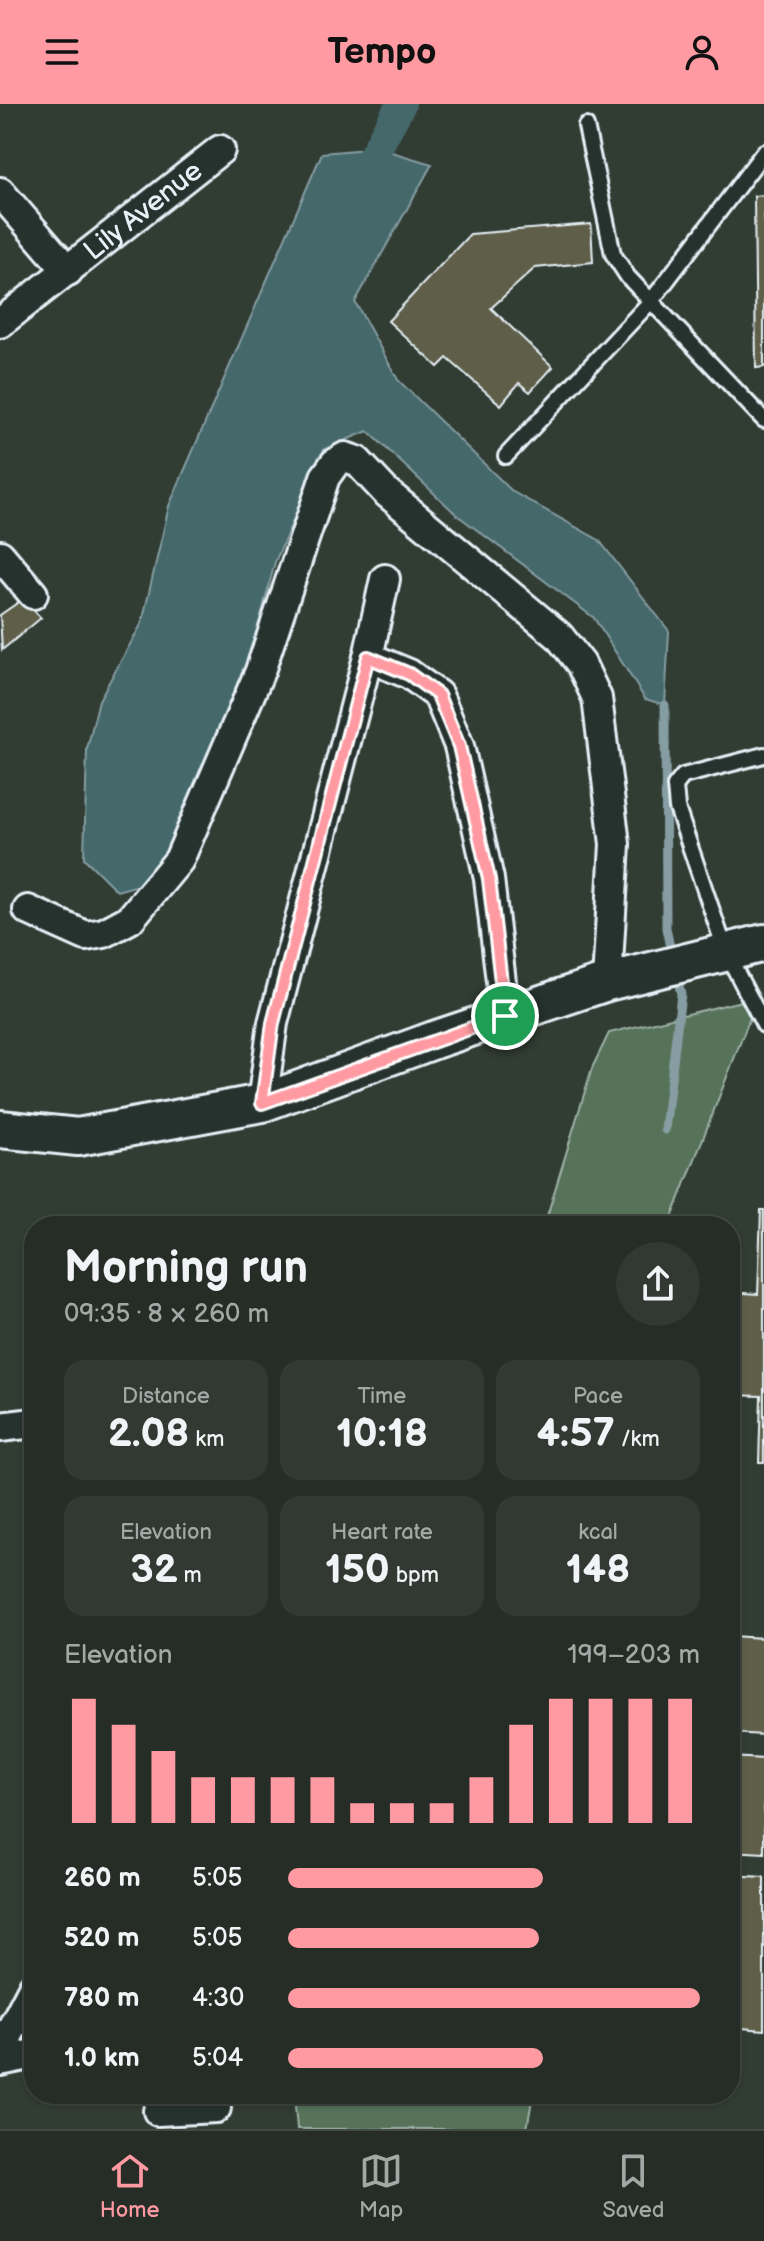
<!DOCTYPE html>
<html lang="en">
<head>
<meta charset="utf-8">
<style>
  body { margin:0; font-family:"Balsamiq Sans",sans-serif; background:#313932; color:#f1f3f6; height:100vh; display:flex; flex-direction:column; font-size:30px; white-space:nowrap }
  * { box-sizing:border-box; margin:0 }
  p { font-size:26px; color:#a3a8a7 }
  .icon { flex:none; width:44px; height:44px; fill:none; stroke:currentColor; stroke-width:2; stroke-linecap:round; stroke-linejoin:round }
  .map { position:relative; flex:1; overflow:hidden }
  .details { position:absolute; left:24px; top:1112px; width:716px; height:888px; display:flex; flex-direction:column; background:#252d26; border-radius:32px; box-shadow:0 2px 6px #0004,0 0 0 2px #424943 }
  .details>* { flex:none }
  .pin { position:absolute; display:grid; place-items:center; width:68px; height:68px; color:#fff; margin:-34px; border:4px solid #fff; border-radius:50%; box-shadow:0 2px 8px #0007 }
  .round { display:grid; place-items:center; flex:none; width:84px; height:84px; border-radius:42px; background:#313932 }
  .overview { display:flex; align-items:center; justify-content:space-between; height:136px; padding:0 40px }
  h1 { font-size:44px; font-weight:600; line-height:60px }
  .metrics { display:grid; grid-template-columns:repeat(3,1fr); gap:12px; height:136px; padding:8px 40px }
  .metrics div { display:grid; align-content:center; border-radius:20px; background:#313932; text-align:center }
  .metrics b { font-size:40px; font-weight:600 }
  .metrics small { font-size:22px; font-weight:400 }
  .metrics p { font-size:22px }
  .chart { height:224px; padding:16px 40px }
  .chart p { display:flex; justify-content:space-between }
  .chart svg { width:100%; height:144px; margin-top:8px; stroke:#ff9aa2; stroke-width:6 }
  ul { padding:0 40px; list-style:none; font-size:26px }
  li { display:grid; grid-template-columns:128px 96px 1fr; align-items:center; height:60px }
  li i { height:20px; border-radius:10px; background:#ff9aa2 }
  header { display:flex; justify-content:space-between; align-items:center; height:104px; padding:0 40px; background:#ff9aa2; color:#111; font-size:36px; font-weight:600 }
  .dock { display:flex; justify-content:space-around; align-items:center; height:112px; border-top:2px solid #424943; background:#252d26; font-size:22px; color:#a3a8a7 }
  .dock a { display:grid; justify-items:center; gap:4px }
  .dock .selected { color:#ff9aa2 }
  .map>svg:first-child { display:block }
</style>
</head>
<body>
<header><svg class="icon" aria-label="menu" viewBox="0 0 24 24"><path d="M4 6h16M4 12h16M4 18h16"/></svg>Tempo<svg class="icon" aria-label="person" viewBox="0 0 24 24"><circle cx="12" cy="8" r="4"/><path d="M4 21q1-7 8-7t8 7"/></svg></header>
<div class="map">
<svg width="764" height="2025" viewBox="0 0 764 2025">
  <rect width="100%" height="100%" fill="#313c33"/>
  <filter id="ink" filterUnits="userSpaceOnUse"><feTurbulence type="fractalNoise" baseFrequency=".0125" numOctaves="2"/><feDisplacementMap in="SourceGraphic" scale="16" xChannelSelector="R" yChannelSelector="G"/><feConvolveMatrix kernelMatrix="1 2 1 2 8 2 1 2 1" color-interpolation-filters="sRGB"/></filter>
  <g filter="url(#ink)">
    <path fill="#56735a" stroke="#9fb2a9" stroke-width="2" d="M758,893L672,1114V1122H544L592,964L609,929Z
      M294,1990H533L527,2025H297Z"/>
    <path fill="#44676a" stroke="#869ea3" stroke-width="2" d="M378,44L432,60L355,198L398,276L513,388L599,436L669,527L665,601L645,595L594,514L457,411L368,327L324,345L275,458L216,685L149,778L117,787L84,754L87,645L99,596L142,519L169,402L322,49Z"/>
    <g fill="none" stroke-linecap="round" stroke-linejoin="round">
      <path stroke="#869ea3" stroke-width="9" d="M665,601L666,824L672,853
        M665,1026L681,890L676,867"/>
      <path stroke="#44676a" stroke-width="30" d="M358,79L401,0"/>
    </g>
    <path fill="#5f5e4a" stroke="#e8f1f8" stroke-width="2" d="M764,91V263L756,264L754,92Z
      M591,120L593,158L535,164L491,204L553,263L530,288L519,279L501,301L447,254L438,263L388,217L470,130Z
      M23,495L41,514L2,546L0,511Z
      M761,1106H764V1358H759L761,1292L730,1291V1188L758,1190Z
      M730,1532L764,1534V1631L730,1629Z
      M730,1653L764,1655V1749L730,1747Z
      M730,1771L764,1773V1926L730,1923Z"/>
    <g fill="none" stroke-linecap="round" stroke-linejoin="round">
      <g stroke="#e8f1f8" stroke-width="20">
        <path id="service" d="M586,22L613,150L628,173L764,316
          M506,352L652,196L764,48
          M764,651L683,672L675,682L677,704L726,848L764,921"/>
      </g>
      <g stroke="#e8f1f8" stroke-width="34">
        <g id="minor">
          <path d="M0,88L68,167"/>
          <path id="s1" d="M0,219L220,46"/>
          <path d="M0,451L33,490"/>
          <path d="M368,553L409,570L438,591L459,642L489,775L505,912"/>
          <path d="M28,806L86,832L104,829L130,815L179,756L260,567L325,373L335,359L345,353L357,357L386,388L559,532L581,560L597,594L615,740L607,878"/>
          <path d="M262,999L273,919L368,553L385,475"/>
          <path d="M0,1323L34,1319"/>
          <path d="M0,1947L34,1882"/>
          <path d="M0,1957L34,1950"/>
          <path d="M158,2007L216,2004"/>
        </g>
      </g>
      <g stroke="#e8f1f8" stroke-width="42">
        <path id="tertiary" d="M0,1025L78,1033L262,999L434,936L607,878L764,839"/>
      </g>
      <use href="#service" stroke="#26332d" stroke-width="14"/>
      <use href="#minor" stroke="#26332d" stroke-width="28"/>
      <use href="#tertiary" stroke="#26332d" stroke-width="36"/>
    </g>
  </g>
  <g fill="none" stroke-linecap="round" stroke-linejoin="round" filter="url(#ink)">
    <g stroke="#fff" stroke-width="16">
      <path id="route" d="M368,553L409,570L438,591L459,642L489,775L505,912L262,999L273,919Z"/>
    </g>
    <use href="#route" stroke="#ff9aa2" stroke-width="10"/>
  </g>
  <g text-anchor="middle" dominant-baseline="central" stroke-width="6" stroke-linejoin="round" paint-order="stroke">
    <g font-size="28" fill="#e8f1f8" stroke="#26332d">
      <text stroke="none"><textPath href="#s1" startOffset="182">Lily Avenue</textPath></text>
    </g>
  </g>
</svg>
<div class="pin" style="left:505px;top:912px;background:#1e9e55"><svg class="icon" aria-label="arrive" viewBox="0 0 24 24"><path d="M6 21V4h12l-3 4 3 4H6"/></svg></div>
<section class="details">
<div class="overview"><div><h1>Morning run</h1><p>09:35 · 8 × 260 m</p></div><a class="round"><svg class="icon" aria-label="share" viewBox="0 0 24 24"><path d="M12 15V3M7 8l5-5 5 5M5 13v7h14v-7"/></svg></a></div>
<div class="metrics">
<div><p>Distance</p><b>2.08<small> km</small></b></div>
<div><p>Time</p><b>10:18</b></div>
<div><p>Pace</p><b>4:57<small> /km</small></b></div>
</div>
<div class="metrics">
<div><p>Elevation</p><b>32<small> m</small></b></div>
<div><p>Heart rate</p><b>150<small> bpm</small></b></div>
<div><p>kcal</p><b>148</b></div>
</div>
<div class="chart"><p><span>Elevation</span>199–203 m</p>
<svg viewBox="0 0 160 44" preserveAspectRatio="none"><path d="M5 44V6M15 44V14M25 44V22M35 44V30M45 44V30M55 44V30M65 44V30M75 44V38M85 44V38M95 44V38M105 44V30M115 44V14M125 44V6M135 44V6M145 44V6M155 44V6"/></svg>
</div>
<ul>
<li><b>260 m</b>5:05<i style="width:62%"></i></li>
<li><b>520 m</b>5:05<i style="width:61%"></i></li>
<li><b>780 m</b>4:30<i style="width:100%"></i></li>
<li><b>1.0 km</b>5:04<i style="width:62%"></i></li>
</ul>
</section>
</div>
<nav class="dock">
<a class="selected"><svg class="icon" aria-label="home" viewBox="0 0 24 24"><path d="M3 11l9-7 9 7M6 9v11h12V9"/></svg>Home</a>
<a><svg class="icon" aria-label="map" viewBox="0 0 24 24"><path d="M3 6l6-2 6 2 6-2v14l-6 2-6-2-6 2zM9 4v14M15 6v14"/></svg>Map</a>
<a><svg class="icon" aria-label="saved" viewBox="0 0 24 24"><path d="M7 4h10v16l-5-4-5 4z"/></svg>Saved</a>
</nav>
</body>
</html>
